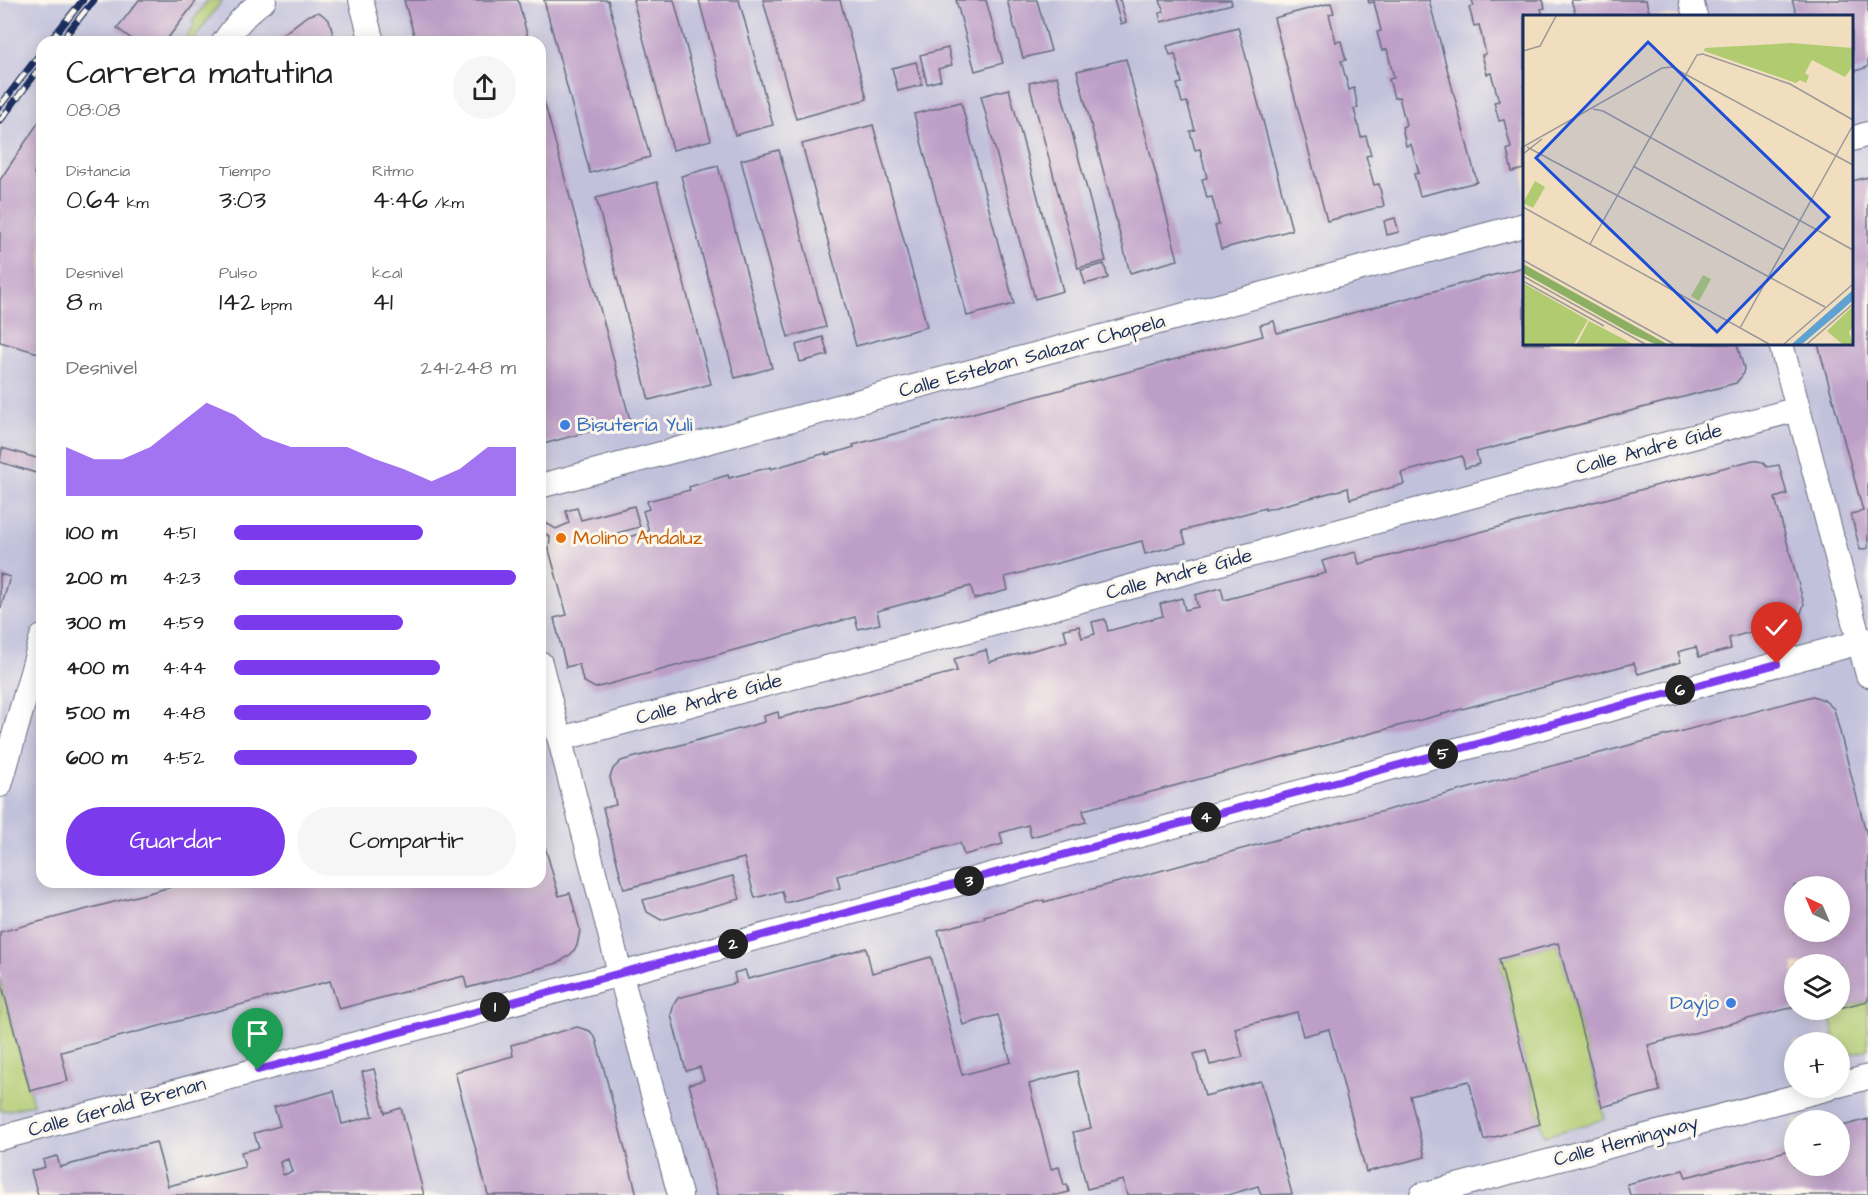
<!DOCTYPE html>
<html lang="es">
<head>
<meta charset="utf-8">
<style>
  body { margin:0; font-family:"Architects Daughter",sans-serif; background:#f6f6f6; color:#222; height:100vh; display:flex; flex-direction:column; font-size:22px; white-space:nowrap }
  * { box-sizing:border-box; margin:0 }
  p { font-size:20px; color:#767676 }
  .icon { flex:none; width:33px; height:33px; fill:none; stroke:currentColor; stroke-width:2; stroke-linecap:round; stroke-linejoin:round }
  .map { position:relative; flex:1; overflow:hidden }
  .drawer { position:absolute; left:36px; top:36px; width:510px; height:852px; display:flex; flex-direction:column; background:#fff; border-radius:18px; box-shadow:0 3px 15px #0003 }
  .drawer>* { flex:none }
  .needle { width:39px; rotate:316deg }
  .fabs { position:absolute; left:1784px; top:876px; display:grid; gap:12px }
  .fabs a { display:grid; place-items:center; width:66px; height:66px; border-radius:50%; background:#fff; box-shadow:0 3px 15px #0003; font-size:30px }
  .pin { position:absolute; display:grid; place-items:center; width:51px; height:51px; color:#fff; margin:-62px -26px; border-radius:50% 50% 50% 0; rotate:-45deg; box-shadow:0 0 6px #0007 }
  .pin .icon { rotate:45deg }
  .km { position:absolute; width:30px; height:30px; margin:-15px; border-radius:50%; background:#222; color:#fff; font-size:16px; line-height:30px; text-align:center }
  .round { display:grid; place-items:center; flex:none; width:63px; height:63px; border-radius:32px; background:#f6f6f6 }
  .summary { display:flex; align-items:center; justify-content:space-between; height:102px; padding:0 30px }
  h1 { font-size:33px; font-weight:600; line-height:45px }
  .metrics { display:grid; grid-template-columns:repeat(3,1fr); gap:9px; height:102px; padding:6px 30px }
  .metrics div { display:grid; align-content:center }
  .metrics b { font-size:26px; font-weight:600 }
  .metrics small { font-size:16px; font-weight:400 }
  .metrics p { font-size:16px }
  .chart { height:168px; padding:12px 30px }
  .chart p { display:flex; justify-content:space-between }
  .chart svg { width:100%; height:108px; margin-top:6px; fill:#7c3aed; opacity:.7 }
  .primary-button { display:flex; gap:12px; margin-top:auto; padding:12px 30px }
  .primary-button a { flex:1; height:69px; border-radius:36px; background:#7c3aed; color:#fff; font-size:24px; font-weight:600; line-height:69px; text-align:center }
  .primary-button a+a { background:#f6f6f6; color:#222 }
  ul { padding:0 30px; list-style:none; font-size:20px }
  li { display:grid; grid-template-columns:96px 72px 1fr; align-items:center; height:45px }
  li i { height:15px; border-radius:8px; background:#7c3aed }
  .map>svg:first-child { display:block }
</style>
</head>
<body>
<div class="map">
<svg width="1868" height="1195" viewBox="0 0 1868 1195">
  <rect width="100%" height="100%" fill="#fbf7ec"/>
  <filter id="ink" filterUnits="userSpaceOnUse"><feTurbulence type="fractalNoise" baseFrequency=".0167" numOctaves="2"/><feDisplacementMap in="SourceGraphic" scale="12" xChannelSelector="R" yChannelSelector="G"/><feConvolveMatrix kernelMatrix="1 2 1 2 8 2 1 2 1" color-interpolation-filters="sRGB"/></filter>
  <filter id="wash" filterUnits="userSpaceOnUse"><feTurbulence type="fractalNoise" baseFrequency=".008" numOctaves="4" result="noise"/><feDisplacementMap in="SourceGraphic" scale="24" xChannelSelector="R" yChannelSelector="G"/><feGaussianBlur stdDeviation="1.35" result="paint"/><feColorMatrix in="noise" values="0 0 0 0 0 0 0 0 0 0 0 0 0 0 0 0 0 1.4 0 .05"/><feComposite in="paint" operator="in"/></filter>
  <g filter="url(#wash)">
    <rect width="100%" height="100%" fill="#f1debf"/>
    <path fill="#c2c1dc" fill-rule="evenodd" d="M0,0H1868V1195H0ZM1524,16H1852V344H1524ZM42,42H540V882H42ZM1794,886H1839V932H1794ZM1794,964H1839V1010H1794ZM1794,1042H1839V1088H1794ZM1794,1120H1839V1166H1794Z"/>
    <path fill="#b1cb71" stroke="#667d68" stroke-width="1.5" d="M208,0H222L192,42H185L186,37L195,25L192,22Z
      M1558,943L1605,1119L1544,1136L1499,959Z
      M0,978L33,1104L10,1110H0Z
      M1868,1001V1049L1840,1057L1839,1042H1836L1828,1011Z"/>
    <g id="blocks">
      <path fill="#bd9ec7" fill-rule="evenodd" d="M139,0H197L165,42H136L117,28Z
        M404,0H518L529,42H416Z
        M544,0H608L650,157L590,173Z
        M633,0H674L711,140L673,150Z
        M699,0H739L773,125L735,135Z
        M763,0H840L867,99L796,119Z
        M956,0H986L1003,63L975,71Z
        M1007,0H1037L1051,51L1023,58Z
        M1114,0H1120L1126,22L1121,24Z
        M1160,0H1231L1232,4L1161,22L1159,13L1164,12Z
        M1368,0H1429L1477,182L1420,196L1414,174L1419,173L1411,144L1406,146L1402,127L1406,125L1399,97L1394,98L1389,79L1394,78L1387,49L1382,51L1377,32L1381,31L1374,2L1369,3Z
        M1472,0H1543L1545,8L1541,9L1543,16H1524V169L1512,172L1507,150L1511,148L1504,120L1499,121L1494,102L1499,101L1491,73L1487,74L1482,55L1486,54L1479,25L1474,26L1469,7L1474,6Z
        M1571,0H1646L1650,16H1576Z
        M1792,0H1868V67L1852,72V16H1797Z
        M1331,3L1334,13L1329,14L1336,42L1341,41L1346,60L1341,61L1349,90L1354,88L1358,108L1354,109L1361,137L1366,136L1371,155L1366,156L1374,185L1379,184L1384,206L1327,221L1274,18Z
        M319,12L329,20L335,42H273L307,16Z
        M1238,27L1292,230L1221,249L1215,226L1219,225L1212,197L1207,198L1202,179L1207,178L1200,149L1195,150L1190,131L1195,130L1187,102L1182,103L1177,84L1182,83L1175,54L1170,55L1167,46Z
        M948,48L952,65L938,69L941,80L927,84L920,55Z
        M1126,59L1178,260L1130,273L1077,71Z
        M916,62L922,85L898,91L892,68Z
        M1057,76L1106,261L1078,268L1029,83Z
        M540,86L630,420L540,445Z
        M1009,89L1063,291L1035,299L981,96Z
        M961,102L1014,304L967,316L914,114Z
        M42,117V169L36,167L34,174L42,176V354L0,342V180Z
        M873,125L927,327L856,346L802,144Z
        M779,150L826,327L788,337L741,160Z
        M718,166L772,368L735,378L681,176Z
        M1868,177V548L1860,550L1851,514L1863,511L1818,344H1852V181Z
        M657,182L711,384L649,400L596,198Z
        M1395,218L1399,232L1387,235L1384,221Z
        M1104,264L1108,278L1085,284L1081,270Z
        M1524,267V344H1737L1744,369L1742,376L1736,383L1476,452L1479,464L1465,468L1462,456L1401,473L1404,484L1350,499L1348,488L1265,510V508L1182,531L1186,543L1160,550L1145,554L1142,541L1005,577L1008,590L974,599L971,586L877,611L880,624L858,629L855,617L595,688L583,681L579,664L566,667L554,618L567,615L549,550L550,537L541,531L546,523L556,529L569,523L566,511L577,508L581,520L634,506L640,527L613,534L615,541L649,531L643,511L649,509L647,501L690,490L689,487L728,475L729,478L771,467V469L826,453V455L841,451L854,447L853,445L1263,336L1260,325L1274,321L1277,333Z
        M823,337L828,355L800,362L796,345Z
        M2,448L40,459L36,473L0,462Z
        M1753,460L1762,462L1767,467L1779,465L1787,494L1775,498L1804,604L1799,619L1729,638L1731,649L1699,657L1696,647L1678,652L1681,662L1655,669L1638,674L1634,663L1110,803L1083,810L1086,822L1031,837L1028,825L1000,833L1003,844L964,855L960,843L837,876L840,888L785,903L782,891L755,898L744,858L624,889L603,808L616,805L610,777L613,769L621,761L765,722L764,716L778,712L779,718L957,671L954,659L975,653L986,650L989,662L1067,641L1064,629L1079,626L1082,638L1095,634L1092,622L1105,619L1108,631L1163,616L1160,604L1182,598L1185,610L1198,607L1195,595L1221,588L1224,600L1326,573L1322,561L1356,552L1359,564Z
        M0,574L10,577L1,608H0Z
        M1813,696L1824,700L1834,709L1868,840V1001L1839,1008V964H1794V1007L1648,1045L1660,1091L1602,1107L1558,943L1499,959L1540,1124L1484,1140L1469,1081L1410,1096L1425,1157L1366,1172L1329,1029L1303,1036L1297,1012L1235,1028L1243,1057L1210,1065L1206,1051L1194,1054L1205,1096L1261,1081L1292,1194L1261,1195L1258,1186L1228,1195H1127L1123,1180L1087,1189L1073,1132L1091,1128L1077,1071L1029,1084L1051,1169L1059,1167L1064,1185L1067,1184L1069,1192L1057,1195H718L689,1084L704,1080L700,1067L686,1071L671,1015L674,1004L678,998L736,983L734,973L745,970L748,979L866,948L872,973L931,957L962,1075L1011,1062L998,1015L963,1025L938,930L985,918L984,916L1044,900V902ZM1794,886H1839V932H1794Z
        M540,829L559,896L570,893L580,930L577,946L571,954L558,963L467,988L464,976L339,1009L330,981L61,1052L68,1081L30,1091L0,978V932L190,882H540Z
        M733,876L740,899L661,920L647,912L643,900Z
        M577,1027L590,1031L596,1039L637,1195H488L455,1072L513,1056L511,1045Z
        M374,1069L385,1113L401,1108L424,1195H38L31,1171L45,1167L43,1160L57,1156L60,1167L156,1142L168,1186L245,1167L241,1152L259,1148L254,1133L280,1126L274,1107L334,1091L342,1124L373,1116L362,1072ZM288,1159L292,1172L283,1175L280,1162Z
        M1868,1119V1195H1630L1627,1184L1683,1170L1686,1177L1794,1149V1166H1839V1127Z"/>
    </g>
  </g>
  <g filter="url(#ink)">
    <use href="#blocks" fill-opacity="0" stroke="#666c80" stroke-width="1.5"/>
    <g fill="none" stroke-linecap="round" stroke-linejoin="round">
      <g stroke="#666c80" stroke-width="26">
        <path id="minor" d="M361,0L372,42
          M1691,0L1695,16
          M224,42C234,27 249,10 264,0
          M1852,139L1868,134
          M1781,344L1868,675
          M540,486L1524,225
          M540,663L618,965L680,1195
          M560,739L1798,409
          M0,785L42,637
          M1839,1085L1868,1077
          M0,1138L621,974L1868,640
          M1422,1195L1829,1088"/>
      </g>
      <use href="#minor" stroke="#fff" stroke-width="24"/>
      <g stroke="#1b2f5e" stroke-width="7">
        <path id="rail" d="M49,42L83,0
          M60,42L94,0
          M0,106L42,51
          M0,121L42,65"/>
      </g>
      <use href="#rail" stroke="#fbf7ec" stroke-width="4.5" stroke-dasharray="14" stroke-linecap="butt"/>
    </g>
  </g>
  <g fill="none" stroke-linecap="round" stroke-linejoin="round" filter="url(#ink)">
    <g stroke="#fff" stroke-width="12">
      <path id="route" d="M258,1070L1777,664"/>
    </g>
    <use href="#route" stroke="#7c3aed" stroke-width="8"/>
  </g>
  <g fill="#3f7fe0" stroke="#fbf7ec" stroke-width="2">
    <circle cx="565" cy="425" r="6"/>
    <circle cx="1731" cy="1003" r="6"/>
  </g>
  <circle fill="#e8710a" stroke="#fbf7ec" stroke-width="2" cx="561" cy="538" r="6"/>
  <g text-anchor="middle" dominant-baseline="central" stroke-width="6" stroke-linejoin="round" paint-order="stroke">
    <g font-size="20" fill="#1b2f5e" stroke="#fbf7ec">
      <text transform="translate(1032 356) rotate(-15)">Calle Esteban Salazar Chapela</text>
      <text transform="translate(1649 449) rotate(-15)">Calle André Gide</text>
      <text transform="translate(1179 574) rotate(-15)">Calle André Gide</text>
      <text transform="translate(709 699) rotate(-15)">Calle André Gide</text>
      <text transform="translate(117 1107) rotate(-15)">Calle Gerald Brenan</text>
      <text transform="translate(1626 1141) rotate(-15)">Calle Hemingway</text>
    </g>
    <g font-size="20" fill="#366cbe" stroke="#fbf7ec" text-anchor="start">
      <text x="577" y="425">Bisutería Yuli</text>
      <text x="1719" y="1003" text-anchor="end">Dayjo</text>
    </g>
    <g font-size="20" fill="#c56008" stroke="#fbf7ec" text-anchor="start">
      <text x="573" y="538">Molino Andaluz</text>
    </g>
  </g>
  <g transform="translate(1523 15)">
    <rect width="330" height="330" fill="#f1debf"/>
    <path d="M268,28L330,33V51L322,62L289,45L282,58L286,61L283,68L277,65L273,68L181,36L182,33ZM12,166L22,172L10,193L0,188ZM180,260L188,264L176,286L168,281ZM0,268L65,305L51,329H0ZM330,291V312L326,317L330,329H319L304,316ZM66,306L110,329H54Z" fill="#b1cb71"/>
    <path d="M0,249L144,329H132L109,319L0,258Z" fill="#8caf63"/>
    <path d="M330,275V285L318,296L279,329H269Z" fill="#5da2d2"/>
    <path fill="none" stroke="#9b9898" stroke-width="1.5" d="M0,36L17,31L33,1M70,94L80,96L330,235M0,132L139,53L149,52L330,150M4,132L302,292M0,139L19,124M110,151L261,235M0,192L246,329M67,229L174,40L180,39L267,69L330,105M0,245L151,329M0,261L122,329M0,266L81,311M217,313L330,110M261,329L330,269M284,329L330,289"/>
    <path fill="#1d4ed8" fill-opacity="0.15" stroke="#1d4ed8" stroke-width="3" d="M125,27L306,202L194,317L13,143Z"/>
    <rect width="330" height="330" fill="none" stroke="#1b2f5e" stroke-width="3"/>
  </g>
</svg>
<div class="fabs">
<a><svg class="needle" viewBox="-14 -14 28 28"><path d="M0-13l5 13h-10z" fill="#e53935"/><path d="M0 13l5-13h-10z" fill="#767676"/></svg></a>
<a><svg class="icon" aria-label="layers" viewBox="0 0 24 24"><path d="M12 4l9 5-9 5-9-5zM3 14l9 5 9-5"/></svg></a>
<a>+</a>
<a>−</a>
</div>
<div class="pin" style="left:258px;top:1070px;background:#1e9e55"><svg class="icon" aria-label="arrive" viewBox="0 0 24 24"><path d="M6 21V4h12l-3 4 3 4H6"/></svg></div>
<div class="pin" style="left:1777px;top:664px;background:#d93025"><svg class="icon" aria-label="check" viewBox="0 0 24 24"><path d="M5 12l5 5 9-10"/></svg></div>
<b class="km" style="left:495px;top:1007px">1</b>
<b class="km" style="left:733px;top:944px">2</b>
<b class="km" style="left:969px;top:881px">3</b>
<b class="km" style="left:1206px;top:817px">4</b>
<b class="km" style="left:1443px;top:754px">5</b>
<b class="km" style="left:1680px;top:690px">6</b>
<section class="drawer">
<div class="summary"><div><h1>Carrera matutina</h1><p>08:08</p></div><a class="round"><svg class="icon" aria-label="share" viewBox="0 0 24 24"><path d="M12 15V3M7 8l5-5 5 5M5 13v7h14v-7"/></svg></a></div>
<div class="metrics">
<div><p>Distancia</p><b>0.64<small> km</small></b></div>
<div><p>Tiempo</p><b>3:03</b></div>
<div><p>Ritmo</p><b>4:46<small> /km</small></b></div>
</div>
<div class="metrics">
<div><p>Desnivel</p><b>8<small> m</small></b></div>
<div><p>Pulso</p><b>142<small> bpm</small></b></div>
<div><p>kcal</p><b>41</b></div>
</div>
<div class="chart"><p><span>Desnivel</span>241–248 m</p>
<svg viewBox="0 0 160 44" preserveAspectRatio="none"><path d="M0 44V24L10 29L20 29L30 24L40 15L50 6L60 11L70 20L80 24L90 24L100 24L110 29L120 33L130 38L140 33L150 24L160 24V44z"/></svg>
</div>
<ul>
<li><b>100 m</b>4:51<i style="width:67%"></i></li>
<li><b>200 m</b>4:23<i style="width:100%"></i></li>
<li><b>300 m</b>4:59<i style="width:60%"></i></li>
<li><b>400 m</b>4:44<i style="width:73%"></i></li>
<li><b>500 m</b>4:48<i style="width:70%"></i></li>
<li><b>600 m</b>4:52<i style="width:65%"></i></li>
</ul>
<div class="primary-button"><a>Guardar</a><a>Compartir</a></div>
</section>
</div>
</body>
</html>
